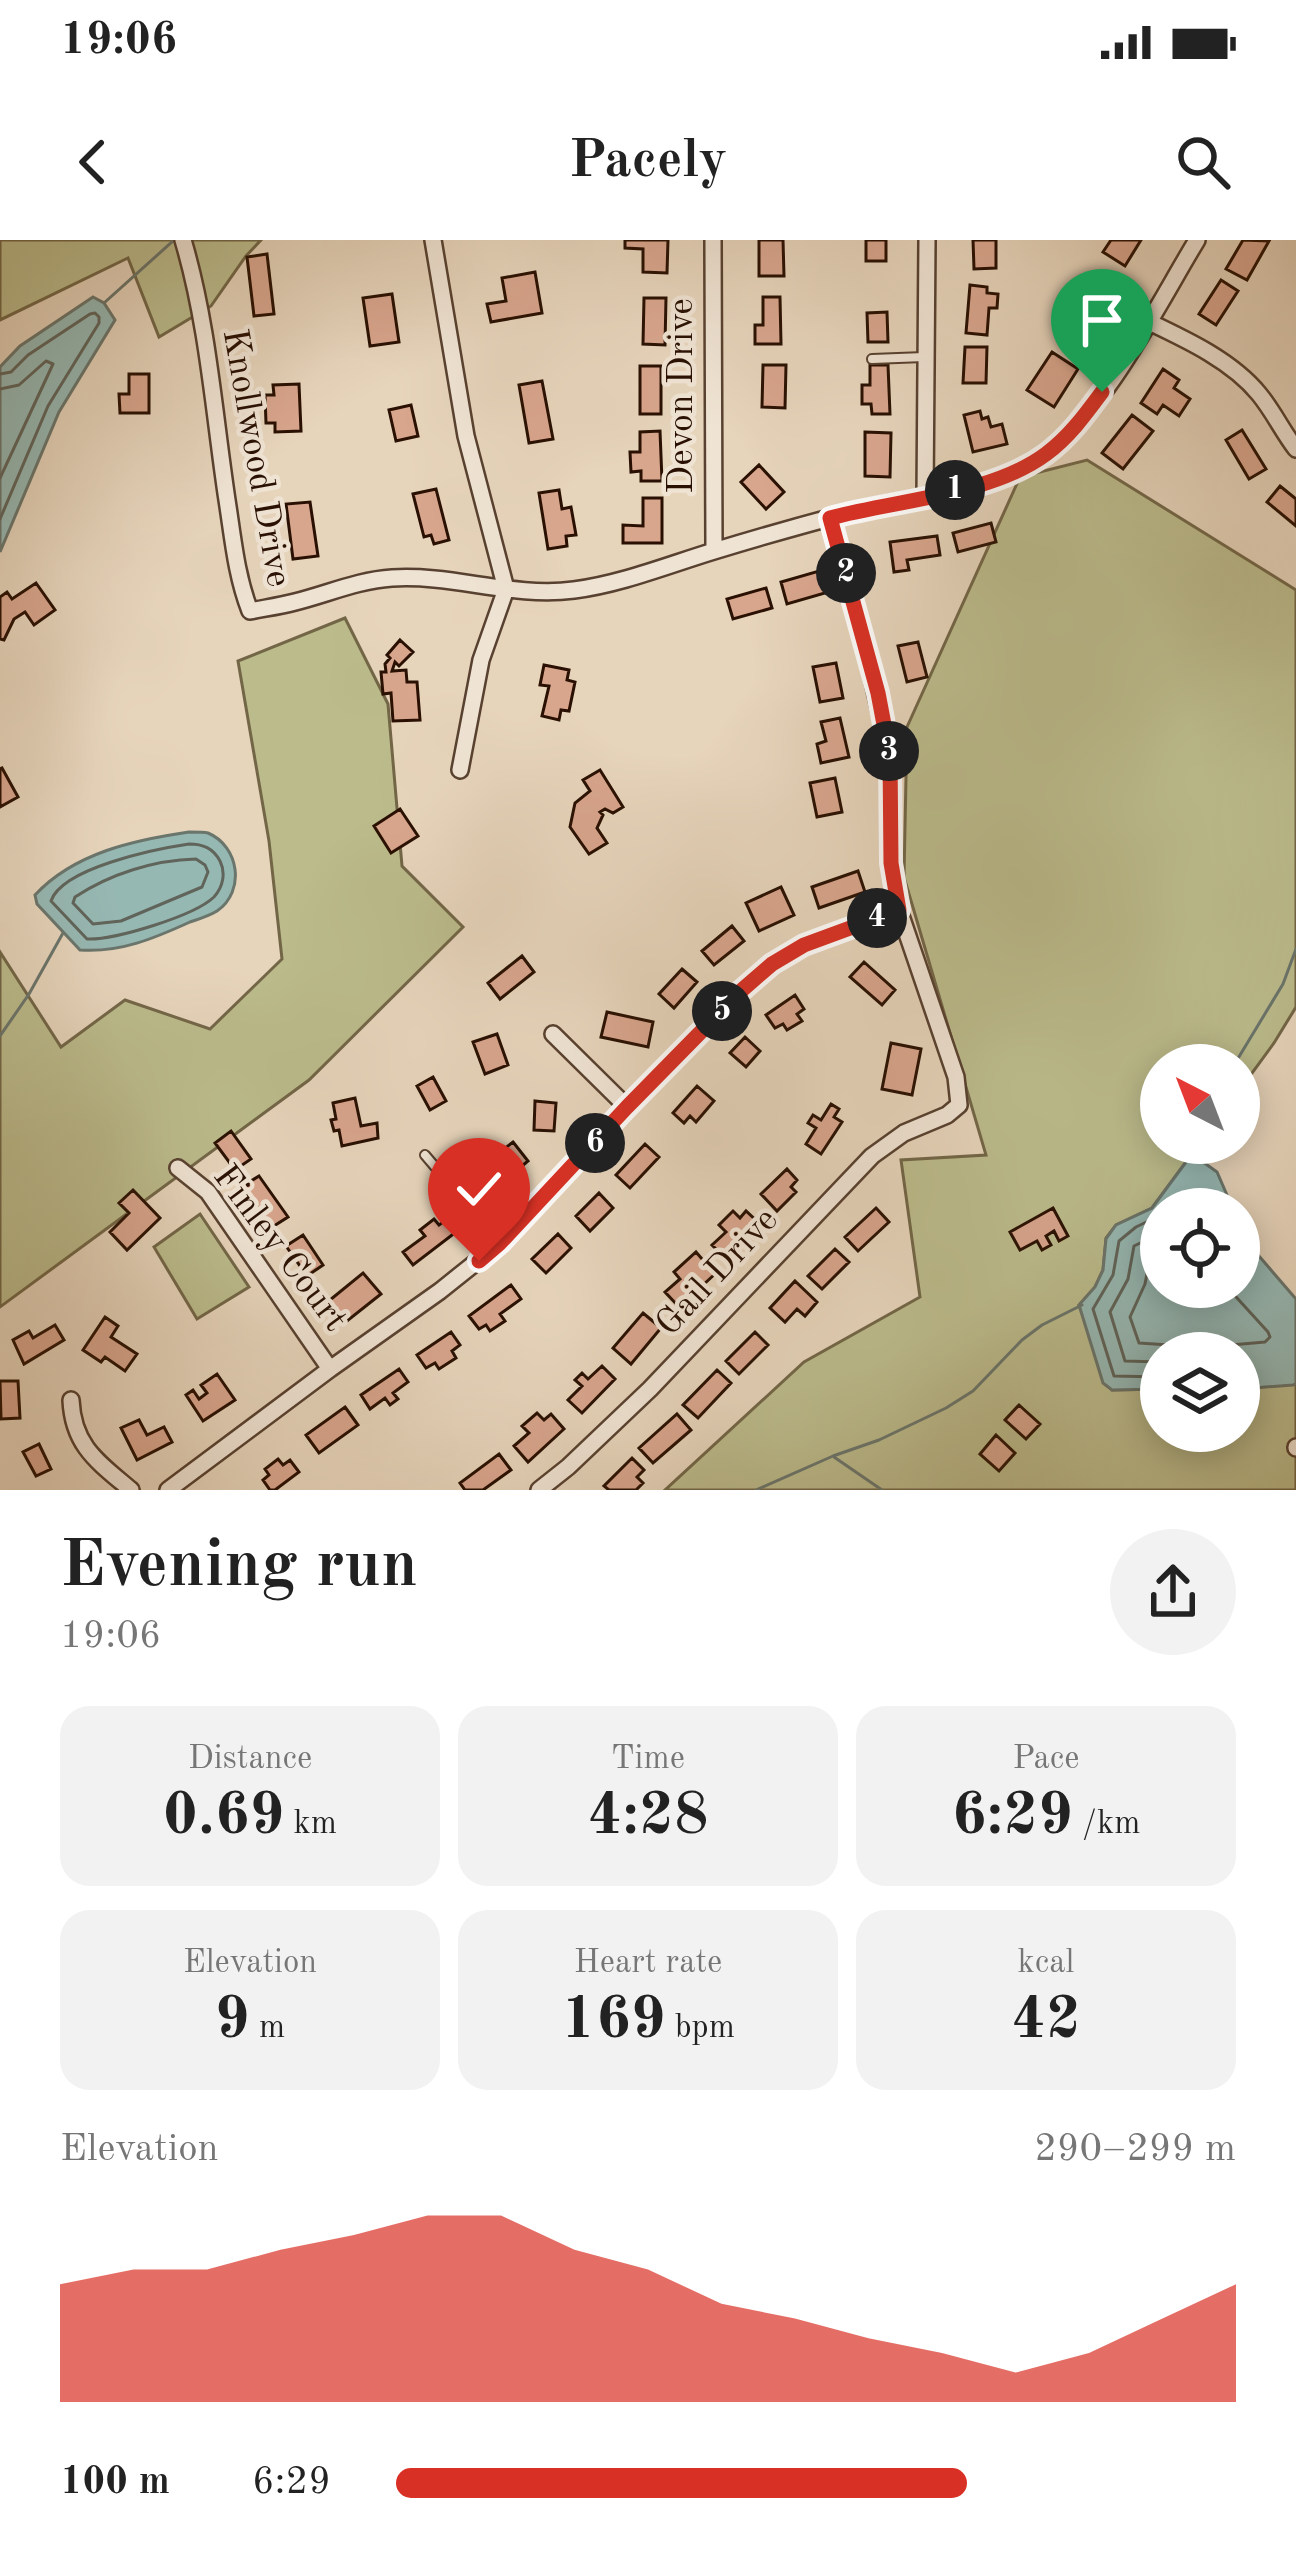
<!DOCTYPE html>
<html lang="en">
<head>
<meta charset="utf-8">
<style>
  body { margin:0; font-family:"Old Standard TT",serif; background:#f2f2f2; color:#222; height:100vh; display:flex; flex-direction:column; font-size:45px; white-space:nowrap }
  * { box-sizing:border-box; margin:0 }
  p { font-size:39px; color:#767676 }
  .icon { flex:none; width:66px; height:66px; fill:none; stroke:currentColor; stroke-width:2; stroke-linecap:round; stroke-linejoin:round }
  .map { position:relative; height:1250px; overflow:hidden }
  .drawer { display:flex; flex-direction:column; background:#fff; flex:1 }
  .drawer>* { flex:none }
  .needle { width:78px; rotate:318deg }
  .controls { position:absolute; left:1140px; top:804px; display:grid; gap:24px }
  .controls a { display:grid; place-items:center; width:120px; height:120px; border-radius:50%; background:#fff; box-shadow:0 6px 30px #0003; font-size:60px }
  .pin { position:absolute; display:grid; place-items:center; width:102px; height:102px; color:#fff; margin:-123px -51px; border-radius:50% 50% 50% 0; rotate:-45deg; box-shadow:0 0 12px #0007 }
  .pin .icon { rotate:45deg }
  .km { position:absolute; width:60px; height:60px; margin:-30px; border-radius:50%; background:#222; color:#fff; font-size:33px; line-height:60px; text-align:center }
  .round { display:grid; place-items:center; flex:none; width:126px; height:126px; border-radius:63px; background:#f2f2f2 }
  .overview { display:flex; align-items:center; justify-content:space-between; height:204px; padding:0 60px }
  h1 { font-size:66px; font-weight:600; line-height:90px }
  .figures { display:grid; grid-template-columns:repeat(3,1fr); gap:18px; height:204px; padding:12px 60px }
  .figures div { display:grid; align-content:center; border-radius:30px; background:#f2f2f2; text-align:center }
  .figures b { font-size:60px; font-weight:600 }
  .figures small { font-size:33px; font-weight:400 }
  .figures p { font-size:33px }
  .chart { height:336px; padding:24px 60px }
  .chart p { display:flex; justify-content:space-between }
  .chart svg { width:100%; height:216px; margin-top:12px; fill:#d93025; opacity:.7 }
  ul { padding:0 60px; list-style:none; font-size:39px }
  li { display:grid; grid-template-columns:192px 144px 1fr; align-items:center; height:90px }
  li i { height:30px; border-radius:15px; background:#d93025 }
  .status { display:flex; justify-content:space-between; align-items:center; height:84px; padding:0 60px; background:#fff; direction:ltr }
  .status svg { height:33px; fill:currentColor }
  header { display:flex; justify-content:space-between; align-items:center; height:156px; padding:0 60px; background:#fff; font-size:54px; font-weight:600 }
  .map>svg:first-child { display:block }
</style>
</head>
<body>
<div class="status"><b>19:06</b><svg viewBox="0 0 49 12"><path d="M0 12V9h3v3zM5 12V6h3v6zM10 12V3h3v9zM15 12V0h3v12zM26 1h20v11H26zM47 4h2v5h-2z"/></svg></div>
<header><svg class="icon" aria-label="back" viewBox="0 0 24 24"><path d="M15 5l-7 7 7 7"/></svg>Pacely<svg class="icon" aria-label="search" viewBox="0 0 24 24"><circle cx="10" cy="10" r="6"/><path d="M15 15l6 6"/></svg></header>
<div class="map">
<svg width="1296" height="1250" viewBox="0 0 1296 1250">
  <rect width="100%" height="100%" fill="#e6d4bb"/>
  <filter id="stains"><feTurbulence type="fractalNoise" baseFrequency=".00167" numOctaves="4"/><feColorMatrix values="0 0 0 0 .2 0 0 0 0 .09 0 0 0 0 .02 0 0 0 .5 -.17"/></filter>
  <radialGradient id="worn" r=".72"><stop offset=".6" stop-color="#630" stop-opacity="0"/><stop offset="1" stop-color="#630" stop-opacity=".3"/></radialGradient>
  <path fill="#bbbb8c" stroke="#726647" stroke-width="3" d="M0,0H261L246,16L211,66L159,97L128,18L0,80Z
    M1087,220L1296,350V767L1274,803L1239,851V825H1161V903H1200L1152,968L1116,985L1106,998L1103,1030L1095,1047L1079,1065L1112,1150L1161,1149V1191H1239V1149L1296,1144V1250H665L804,1122L920,1057L901,920L986,915L904,637L907,487L1020,237Z
    M345,378L388,464L402,626L463,687L309,840L0,1067V712L61,807L125,760L210,789L282,719L269,601L238,421Z
    M200,974L249,1047L197,1079L154,1007Z"/>
  <path fill="#96b8b3" stroke="#6a756c" stroke-width="3" d="M93,57L104,63L115,80L59,172L0,312V127L20,106Z
    M189,592C193,592 204,592 208,593C239,606 246,651 217,671C209,676 199,679 190,682C155,698 120,713 80,710L37,664L35,655C74,613 134,600 189,592Z
    M1192,914L1217,932L1233,969H1161V1047H1239V984L1246,1001L1296,1059V1144L1293,1145L1239,1149V1113H1161V1149L1112,1150L1103,1143L1079,1065L1095,1047L1103,1030L1106,999L1116,985L1152,968Z"/>
  <g fill="none" stroke-linecap="round" stroke-linejoin="round">
    <path stroke="#60645a" stroke-width="3" d="M0,134L11,132L28,115L90,74L95,73L99,77V83L48,166L0,279
      M0,149L19,145L46,121L53,124L0,238
      M189,604C203,604 213,608 220,621C226,633 223,647 214,657C194,676 115,700 87,699L51,661C62,628 155,609 189,604Z
      M196,619L205,625L208,632L202,647L121,681L93,684L73,663L75,657C110,634 154,620 196,619Z
      M1161,975L1136,987L1119,1001L1113,1035L1093,1069L1114,1136L1161,1137
      M1161,993L1134,1006L1128,1039L1110,1072L1125,1121L1161,1122
      M1161,1013L1150,1018L1145,1044L1130,1077L1139,1103L1169,1105L1186,1113
      M1214,1113L1231,1105L1265,1102L1270,1097L1268,1092L1227,1047"/>
    <path stroke="#6a756c" stroke-width="3" d="M104,63L173,1
      M0,796L29,754L63,693
      M1234,825L1283,744L1296,709
      M834,1217L882,1250
      M756,1250L833,1216L879,1200L946,1168L973,1151L1022,1100L1042,1085L1082,1065"/>
  </g>
  <path fill="#d8a58d" stroke="#291002" stroke-width="3" d="M625,0H668L667,33L643,32V9L625,8Z
    M759,0H783L784,36H759Z
    M866,0H886V21H866Z
    M973,0H996V28L974,29Z
    M1111,0H1141L1125,26L1103,12Z
    M1243,0L1269,1L1247,40L1226,29Z
    M267,14L274,74L254,76L247,17Z
    M535,32L542,73L491,82L487,64L506,61L502,38Z
    M1221,40L1238,51L1216,85L1199,74Z
    M1093,44L1111,55L1088,93L1061,76L1070,61L1079,67Z
    M970,45L987,47V53L998,54L997,68H989L987,95L966,93Z
    M392,54L399,102L370,106L363,58Z
    M763,57H780L781,104H755V85H763Z
    M644,58H666L665,105L643,104Z
    M887,72L888,102H868L867,73Z
    M965,107H987L986,143H963Z
    M1052,112L1078,129L1054,167L1027,150Z
    M763,125H786L785,168L762,167Z
    M870,125H888L890,174H872L871,164H862V145H870Z
    M640,126H661V174H640Z
    M1163,129L1179,140L1174,148L1190,159L1179,176L1163,165L1157,174L1141,163Z
    M129,134H149V173H120L119,154H129Z
    M542,141L553,199L529,203L519,145Z
    M299,144L301,191L275,192V183H266L265,155H274L273,145Z
    M411,165L418,196L396,201L389,170Z
    M980,171L982,179L988,177L991,187L1002,184L1007,204L973,212L964,175Z
    M1132,175L1153,191L1123,229L1102,213Z
    M1242,190L1266,229L1249,239L1226,200Z
    M660,191L662,241H641V231L631,232L630,212H640V192Z
    M865,192L891,193L890,237L865,236Z
    M759,225L784,252L766,269L741,242Z
    M1280,246L1296,259V286L1267,262Z
    M436,249L449,300L434,304L431,295L424,297L413,254Z
    M559,250L562,269L571,267L576,295L566,296L567,306L548,309L539,253Z
    M643,258H662V303H623V285L643,286Z
    M310,262L318,316L293,319L286,264Z
    M991,283L996,302L958,312L953,293Z
    M937,296L940,315L907,320L909,330L894,332L890,302Z
    M819,331L825,353L787,364L781,342Z
    M36,343L55,370L34,385L25,372L14,379L4,400L0,399V357L7,352L12,359Z
    M766,348L772,368L733,379L727,359Z
    M400,400L413,412L399,426L395,422L392,431L406,430L407,442H417L420,480L393,481L391,453L383,454L381,432H386L385,424L390,418L387,415Z
    M918,402L927,437L907,442L898,406Z
    M836,423L843,458L820,462L813,427Z
    M544,425L569,430L567,440L575,442L569,471L561,470L559,480L542,476L549,446L540,445Z
    M840,478L849,517L821,523L817,504L826,501L821,482Z
    M2,528L18,557L0,567V529Z
    M600,530L623,567L613,573L605,569L600,572L603,575L597,588L607,603L589,614L570,587L575,563L590,551L583,540Z
    M835,538L842,572L817,577L810,543Z
    M400,569L418,596L391,613L374,586Z
    M858,631L865,652L819,668L812,647Z
    M781,647L794,675L759,691L746,663Z
    M732,686L744,701L714,725L702,711Z
    M522,716L534,732L500,759L488,743Z
    M864,722L895,750L882,765L850,737Z
    M682,729L697,742L674,768L659,754Z
    M795,755L804,769L797,774L802,781L787,790L783,784L775,788L766,775Z
    M607,772L653,782L648,807L601,797Z
    M497,794L508,825L485,834L473,802Z
    M745,797L760,811L746,827L730,813Z
    M891,803L921,809L912,855L882,849Z
    M433,837L446,861L430,870L417,846Z
    M697,846L714,861L696,882L690,876L684,883L673,873Z
    M355,858L361,886L377,883L378,898L342,906L339,890L334,891L331,880L336,879L333,863Z
    M535,861L556,863L554,891L534,890Z
    M831,864L839,869L834,877L842,882L821,914L806,904L816,888L808,883L813,875L821,880Z
    M231,891L251,919L235,930L215,903Z
    M513,902L528,921L491,952L475,932Z
    M645,904L659,917L630,948L616,935Z
    M787,929L797,940L791,947L796,952L777,971L761,954Z
    M259,936L288,977L266,991L255,975L260,971L243,946Z
    M133,950L160,978L127,1010L110,992L129,973L119,963Z
    M599,953L613,968L590,991L576,976Z
    M876,968L889,982L858,1011L845,997Z
    M1053,968L1068,996L1059,1001L1054,991L1046,996L1051,1005L1042,1010L1037,1001L1020,1010L1010,992Z
    M733,971L740,978L746,971L760,984L726,1019L712,1005L726,992L719,985Z
    M434,979L439,985L446,980L456,992L413,1025L403,1012L425,996L420,990Z
    M558,994L571,1008L546,1033L532,1019Z
    M303,995L323,1025L307,1036L286,1006Z
    M835,1009L849,1022L822,1049L808,1036Z
    M696,1012L715,1034L679,1067L665,1052L680,1039L674,1032Z
    M363,1033L381,1054L342,1085L325,1064Z
    M795,1041L817,1062L805,1076L797,1069L785,1082L770,1068Z
    M511,1045L521,1059L500,1074L505,1081L490,1091L486,1085L479,1089L469,1076Z
    M643,1073L661,1088L631,1124L613,1108Z
    M105,1077L118,1086L111,1097L137,1114L125,1131L105,1117L101,1122L83,1110Z
    M55,1085L64,1100L24,1124L13,1100L29,1091L33,1098Z
    M451,1092L460,1105L452,1111L456,1118L439,1129L435,1123L426,1128L417,1115Z
    M755,1092L768,1105L739,1134L726,1121Z
    M602,1126L615,1139L582,1173L568,1160L582,1146L575,1140L582,1133L588,1139Z
    M399,1129L408,1142L393,1153L398,1159L390,1165L385,1158L370,1169L361,1155Z
    M717,1130L731,1143L698,1178L683,1165Z
    M217,1134L235,1160L203,1181L186,1155L193,1150L199,1159L207,1153L201,1145Z
    M0,1141H18L20,1178L1,1179Z
    M1019,1165L1040,1184L1026,1199L1005,1180Z
    M345,1167L358,1185L319,1213L306,1195Z
    M537,1173L544,1180L551,1174L564,1189L528,1222L514,1206L529,1193L522,1186Z
    M677,1174L691,1190L653,1223L639,1208Z
    M139,1180L147,1195L164,1187L172,1202L137,1220L121,1188Z
    M996,1195L1015,1213L999,1231L980,1214Z
    M39,1204L51,1229L36,1236L23,1212Z
    M499,1214L511,1230L483,1250H465L460,1243Z
    M632,1218L644,1230L637,1237L643,1243L636,1250H609L604,1246Z
    M278,1219L283,1225L290,1220L299,1232L275,1250H270L263,1240L269,1235L265,1229Z"/>
  <g fill="none" stroke-linecap="round" stroke-linejoin="round">
    <g stroke="#584130" stroke-width="12">
      <path id="lane" d="M872,119L924,117
        M425,915L499,1002"/>
    </g>
    <g stroke="#584130" stroke-width="20">
      <path id="street" d="M183,0C208,84 214,174 227,260C233,298 236,335 250,371C265,368 280,366 295,362C327,354 359,340 392,338C453,334 512,358 574,350C621,344 668,325 714,311C763,296 813,282 863,269C923,255 994,253 1045,215C1106,169 1157,66 1197,0
        M433,0L466,196L506,349L481,420L460,530
        M713,0L714,311
        M1149,82C1187,100 1232,121 1259,154C1273,171 1283,192 1296,209
        M925,257L927,0
        M553,794L627,867
        M178,928L208,952L330,1129
        M71,1160C73,1206 98,1222 131,1250
        M1296,1208V1207
        M168,1250L330,1129L440,1051L500,1003L627,867L743,750L772,724L804,705L899,670
        M539,1250L568,1227L650,1149L872,916L904,893L947,875L959,865L956,837L899,670L891,623L890,516L862,393L830,278"/>
    </g>
    <use href="#lane" stroke="#efe3d3" stroke-width="8"/>
    <use href="#street" stroke="#efe3d3" stroke-width="15"/>
  </g>
  <g fill="none" stroke-linecap="round" stroke-linejoin="round">
    <g stroke="#fff" stroke-width="24">
      <path id="route" d="M479,1021L500,1003L627,867L742,750L772,724L804,705L899,670L891,623L890,516L878,453L830,278C896,260 991,255 1046,214C1069,197 1085,175 1102,152"/>
    </g>
    <use href="#route" stroke="#d93025" stroke-width="15"/>
  </g>
  <g text-anchor="middle" dominant-baseline="central" stroke-width="9" stroke-linejoin="round" paint-order="stroke">
    <g font-size="36" fill="#291002" stroke="#efe3d3">
      <text transform="translate(683 156) rotate(-90)">Devon Drive</text>
      <text transform="translate(255 218) rotate(80)">Knollwood Drive</text>
      <text transform="translate(279 1009) rotate(53)">Finley Court</text>
      <text transform="translate(718 1033) rotate(-47)">Gail Drive</text>
    </g>
  </g>
  <rect width="100%" height="100%" filter="url(#stains)"/>
  <rect width="100%" height="100%" fill="url(#worn)"/>
</svg>
<div class="controls">
<a><svg class="needle" viewBox="-14 -14 28 28"><path d="M0-13l5 13h-10z" fill="#e53935"/><path d="M0 13l5-13h-10z" fill="#767676"/></svg></a>
<a><svg class="icon" aria-label="locate" viewBox="0 0 24 24"><circle cx="12" cy="12" r="6"/><path d="M12 2v4M12 18v4M2 12h4M18 12h4"/></svg></a>
<a><svg class="icon" aria-label="layers" viewBox="0 0 24 24"><path d="M12 4l9 5-9 5-9-5zM3 14l9 5 9-5"/></svg></a>
</div>
<div class="pin" style="left:1102px;top:152px;background:#1e9e55"><svg class="icon" aria-label="arrive" viewBox="0 0 24 24"><path d="M6 21V4h12l-3 4 3 4H6"/></svg></div>
<div class="pin" style="left:479px;top:1021px;background:#d93025"><svg class="icon" aria-label="check" viewBox="0 0 24 24"><path d="M5 12l5 5 9-10"/></svg></div>
<b class="km" style="left:955px;top:250px">1</b>
<b class="km" style="left:846px;top:333px">2</b>
<b class="km" style="left:889px;top:511px">3</b>
<b class="km" style="left:877px;top:678px">4</b>
<b class="km" style="left:722px;top:771px">5</b>
<b class="km" style="left:595px;top:903px">6</b>
</div>
<section class="drawer">
<div class="overview"><div><h1>Evening run</h1><p>19:06</p></div><a class="round"><svg class="icon" aria-label="share" viewBox="0 0 24 24"><path d="M12 15V3M7 8l5-5 5 5M5 13v7h14v-7"/></svg></a></div>
<div class="figures">
<div><p>Distance</p><b>0.69<small> km</small></b></div>
<div><p>Time</p><b>4:28</b></div>
<div><p>Pace</p><b>6:29<small> /km</small></b></div>
</div>
<div class="figures">
<div><p>Elevation</p><b>9<small> m</small></b></div>
<div><p>Heart rate</p><b>169<small> bpm</small></b></div>
<div><p>kcal</p><b>42</b></div>
</div>
<div class="chart"><p><span>Elevation</span>290–299 m</p>
<svg viewBox="0 0 160 44" preserveAspectRatio="none"><path d="M0 44V20L10 17L20 17L30 13L40 10L50 6L60 6L70 13L80 17L90 24L100 27L110 31L120 34L130 38L140 34L150 27L160 20V44z"/></svg>
</div>
<ul>
<li><b>100 m</b>6:29<i style="width:68%"></i></li>
</ul>
</section>
</body>
</html>
